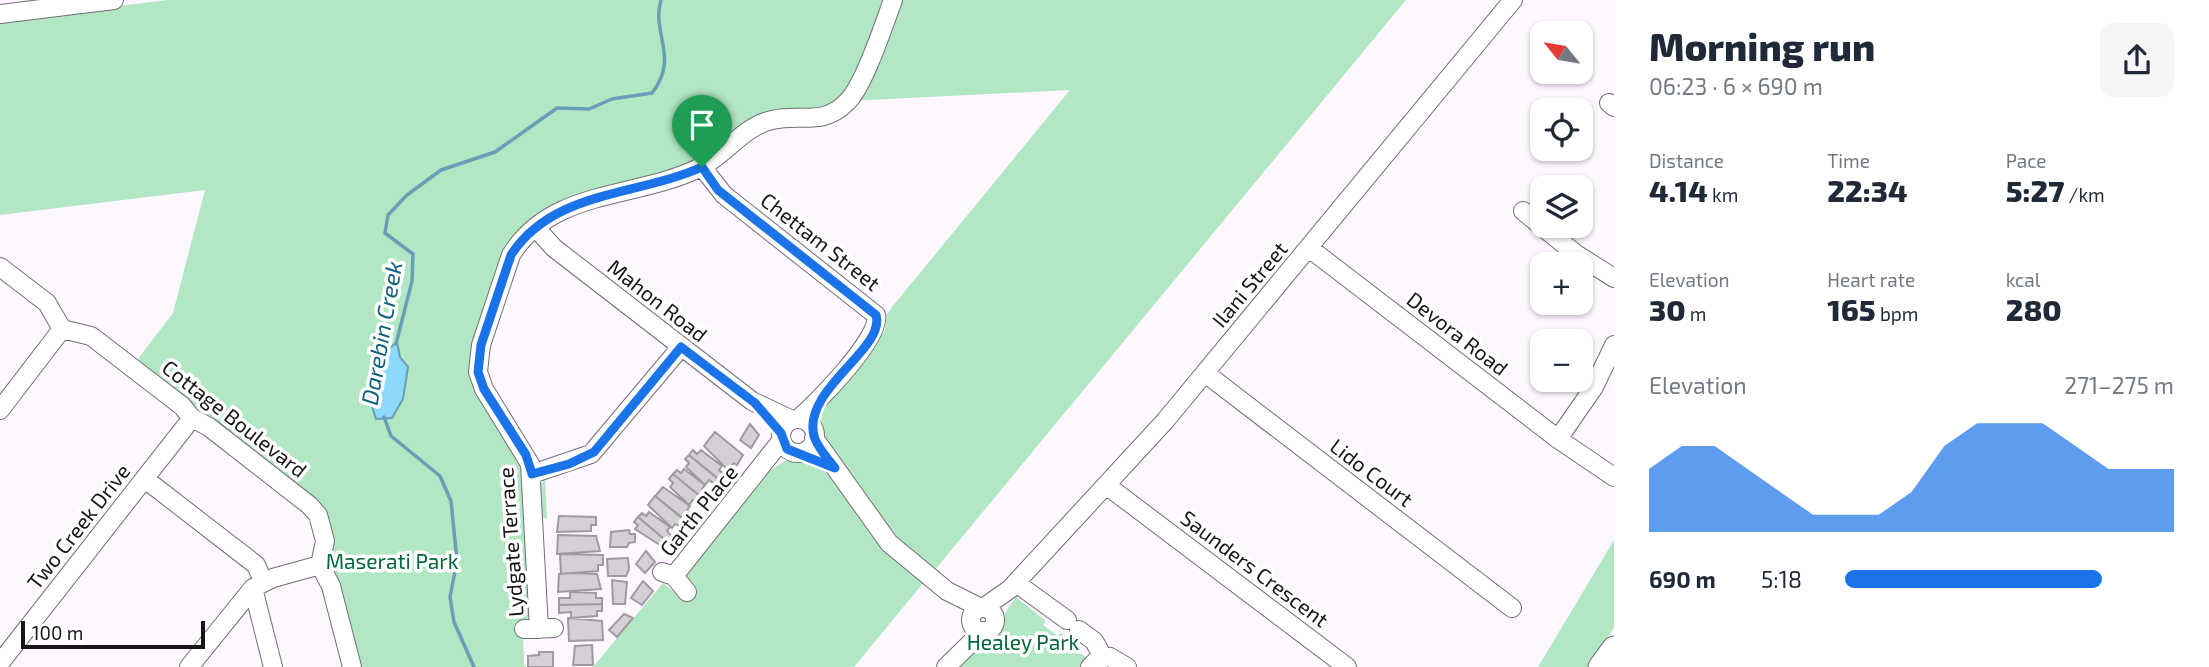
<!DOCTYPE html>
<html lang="en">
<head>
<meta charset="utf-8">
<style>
  body { margin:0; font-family:"Exo 2",sans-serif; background:#f6f6f7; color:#1f2937; height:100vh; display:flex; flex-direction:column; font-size:26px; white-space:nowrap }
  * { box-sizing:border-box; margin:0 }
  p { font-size:23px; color:#747a83 }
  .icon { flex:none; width:38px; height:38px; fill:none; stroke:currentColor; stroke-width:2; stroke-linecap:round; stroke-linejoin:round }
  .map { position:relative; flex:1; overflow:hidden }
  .details { display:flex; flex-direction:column; background:#fff; width:595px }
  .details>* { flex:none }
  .needle { width:46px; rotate:300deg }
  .buttons { position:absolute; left:1530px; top:21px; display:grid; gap:14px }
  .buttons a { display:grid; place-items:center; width:63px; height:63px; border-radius:14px; background:#fff; box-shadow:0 2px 5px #0004; font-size:35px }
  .scale { position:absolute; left:21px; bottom:18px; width:184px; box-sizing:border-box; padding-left:7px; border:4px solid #181518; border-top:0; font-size:19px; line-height:24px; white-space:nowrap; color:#181518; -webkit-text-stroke:5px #fff; paint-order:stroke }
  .pin { position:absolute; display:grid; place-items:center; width:60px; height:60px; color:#fff; margin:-72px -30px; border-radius:50% 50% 50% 0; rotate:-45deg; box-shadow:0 0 7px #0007 }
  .pin .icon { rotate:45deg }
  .round { display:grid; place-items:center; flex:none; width:74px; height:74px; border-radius:14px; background:#f6f6f7 }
  .head { display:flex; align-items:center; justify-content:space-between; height:119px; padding:0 35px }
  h1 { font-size:38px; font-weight:800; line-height:52px }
  .figures { display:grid; grid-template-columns:repeat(3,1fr); gap:10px; height:119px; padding:7px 35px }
  .figures div { display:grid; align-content:center }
  .figures b { font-size:30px; font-weight:800 }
  .figures small { font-size:19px; font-weight:400 }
  .figures p { font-size:19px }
  .chart { height:196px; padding:14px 35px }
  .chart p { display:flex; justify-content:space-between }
  .chart svg { width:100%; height:126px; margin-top:7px; fill:#1a73e8; opacity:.7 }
  ul { padding:0 35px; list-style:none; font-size:23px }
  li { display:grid; grid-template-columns:112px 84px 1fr; align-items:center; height:52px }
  li i { height:18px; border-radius:9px; background:#1a73e8 }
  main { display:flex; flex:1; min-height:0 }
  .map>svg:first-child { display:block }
</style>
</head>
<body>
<main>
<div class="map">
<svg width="1614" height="667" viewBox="0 0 1614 667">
  <rect width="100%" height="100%" fill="#fef7ff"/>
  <path fill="#b1e7c2" d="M168,0H1406L934,571C887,535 858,485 821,439L820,421L824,406L885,331L887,314L892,307L1070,90L849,101L771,120L694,164L561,202L534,222L474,344L470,371L523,464L529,616L523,625L524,665L527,667H357L328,574L330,537L211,422L137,364L140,356L173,313L205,190L0,215V20Z
    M798,459C841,464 858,518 882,547C893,561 910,571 924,582L854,667H593L663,583L684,600L693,589L685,573L766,473L785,461Z
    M545,479L547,518H540V486Z
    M1614,540V628L1587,667H1538Z
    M1016,597L1046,621L1043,625L1058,636L1061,633L1069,639L1066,642L1088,659L1084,667H959L977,645L998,633L1007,610Z"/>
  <path fill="#8cd9fc" stroke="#699eb8" stroke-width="2" d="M397,342L400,357L408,367L403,399L392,418L376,419C364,390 372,361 397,342Z"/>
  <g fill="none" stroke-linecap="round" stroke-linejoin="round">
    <path stroke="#699eb8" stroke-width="3.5" d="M396,344L412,281L413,254L385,233L388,215L407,195L441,170L495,152L557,108L589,109L612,99L652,93C680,57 651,34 661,0
      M384,417L391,436L440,476L451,501L457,561L450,597L454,622L474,667"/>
  </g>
  <path fill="#d5cfd8" stroke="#9f9aa2" stroke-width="2" d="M750,424L759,435L751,448L740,440Z
    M715,432L743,455L737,465L734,463L728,470L704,446Z
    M693,450L697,454L701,450L722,466L719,470L728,477L723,483L689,455Z
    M689,455L722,482L718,487L709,480L705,485L686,467L689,463L685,459Z
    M684,469L705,485L702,489L710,496L706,501L673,474L677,470L681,473Z
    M673,474L706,501L701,507L693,500L689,505L670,487L673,483L669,479Z
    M663,487L690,506L687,510L694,517L689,523L655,496Z
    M655,496L688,523L684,529L675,524L672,528L648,505Z
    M649,512L670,527L667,531L675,540L671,545L638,517L642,513L646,516Z
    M559,516L596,517V525H591V531L557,532Z
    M638,517L670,544L666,549L635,529L638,525L634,522Z
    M629,530L630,534H635V542L629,543L627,547H610L611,532Z
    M558,535L596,536L600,551L557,554Z
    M646,551L655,562L645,573L636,564Z
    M560,554L603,555V565H598V571L561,574Z
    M628,558L629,569L626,576H608L607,559Z
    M573,573L597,574L601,589L558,592L559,574Z
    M612,580L627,582L625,604H613Z
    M643,581L653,591L642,605L631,598Z
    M570,592L596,593V598H602V604L559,605V598H570Z
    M602,604V611H597V616L571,618V612L559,613V605Z
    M624,614L633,618L617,637L609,630Z
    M568,618L602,621L603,640L569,641Z
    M592,645L593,665H573L575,646Z
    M539,652H553V667H528V656L539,655Z"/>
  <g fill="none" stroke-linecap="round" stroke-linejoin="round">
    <g stroke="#746e75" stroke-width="20">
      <path id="minor" d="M0,14L114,0
        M1609,103L1614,107
        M702,167L724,195L876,315C882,337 816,404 798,419
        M1523,211L1576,254L1614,278
        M537,229L554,248L752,401L792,420
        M1309,248L1558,439L1614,477
        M0,267L47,303L62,329L91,336L182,406L192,418L209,427L309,505L318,515L325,541L320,565L331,586L352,667
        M1205,373L1512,608
        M0,410L62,329
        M781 436a17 17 0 1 1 34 0a17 17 0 1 1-34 0Z
        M814,438L889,543L947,591L981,608
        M1558,439L1594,387L1614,345
        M532,474L591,454L681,347
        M145,479L256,565L263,581
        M1106,485L1347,667
        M662,572L674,576L687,592
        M674,576L781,441
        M1016,583L1067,620
        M253,588L273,667
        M983,608L1010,589L1165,421L1513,0
        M971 620a12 12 0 1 1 24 0a12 12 0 1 1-24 0Z
        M524,629L554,628
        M539,629L530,464L484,389L478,372L481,345L511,255C552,188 638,199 701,167C725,155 744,126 772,120C802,113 822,127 847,102C864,86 884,24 893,0
        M1079,630L1094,641L1103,657
        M0,663L192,418
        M189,667L253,588L273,578L320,565
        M946,667L983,631
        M1090,667L1098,659L1110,657L1127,667"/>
    </g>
    <g stroke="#746e75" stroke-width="25">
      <path id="major" d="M1600,667L1614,648"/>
    </g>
    <use href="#minor" stroke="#fff" stroke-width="18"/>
    <use href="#major" stroke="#fff" stroke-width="23"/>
  </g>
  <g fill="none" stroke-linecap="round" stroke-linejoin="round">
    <g stroke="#fff" stroke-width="14">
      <path id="route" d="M702,167L718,190L876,315C886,349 802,389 814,436C817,447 828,459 835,468L787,449L781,433L755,403L681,347L594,452L569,464L532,474L526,455L484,389L478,372L481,345L511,255C553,190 638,196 702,167Z"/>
    </g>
    <use href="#route" stroke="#1a73e8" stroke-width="9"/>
  </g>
  <g text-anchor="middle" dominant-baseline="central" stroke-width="7" stroke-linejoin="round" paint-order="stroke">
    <g font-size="21" fill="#181518" stroke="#fff">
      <text transform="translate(821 241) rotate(38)">Chettam Street</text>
      <text transform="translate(1249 284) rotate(-50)">Ilani Street</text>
      <text transform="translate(658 300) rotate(38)">Mahon Road</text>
      <text transform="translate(1458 333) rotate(38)">Devora Road</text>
      <text transform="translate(235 418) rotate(38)">Cottage Boulevard</text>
      <text transform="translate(1372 472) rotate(37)">Lido Court</text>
      <text transform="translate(698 510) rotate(-51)">Garth Place</text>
      <text transform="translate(78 526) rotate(-52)">Two Creek Drive</text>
      <text transform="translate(510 542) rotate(-94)">Lydgate Terrace</text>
      <text transform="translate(1255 568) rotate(37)">Saunders Crescent</text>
    </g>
    <g font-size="21" fill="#006939" stroke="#fff">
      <text x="392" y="560">Maserati Park</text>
      <text x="1023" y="641">Healey Park</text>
    </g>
    <g font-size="23" font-style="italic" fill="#0e607d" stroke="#fff">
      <text transform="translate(381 333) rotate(-80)">Darebin Creek</text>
    </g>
  </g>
</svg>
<div class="buttons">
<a><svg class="needle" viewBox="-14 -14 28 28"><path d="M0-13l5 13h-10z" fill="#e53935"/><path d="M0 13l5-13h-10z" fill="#747a83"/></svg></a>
<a><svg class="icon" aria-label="locate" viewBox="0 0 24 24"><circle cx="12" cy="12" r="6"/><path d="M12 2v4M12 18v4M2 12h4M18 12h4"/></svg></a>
<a><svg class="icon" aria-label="layers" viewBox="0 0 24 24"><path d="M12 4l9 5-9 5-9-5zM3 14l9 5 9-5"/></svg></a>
<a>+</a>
<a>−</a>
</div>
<div class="scale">100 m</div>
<div class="pin" style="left:702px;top:167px;background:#1e9e55"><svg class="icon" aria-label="arrive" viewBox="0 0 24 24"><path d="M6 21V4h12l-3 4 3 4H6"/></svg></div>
</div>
<section class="details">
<div class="head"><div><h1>Morning run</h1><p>06:23 · 6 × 690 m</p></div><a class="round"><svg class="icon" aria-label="share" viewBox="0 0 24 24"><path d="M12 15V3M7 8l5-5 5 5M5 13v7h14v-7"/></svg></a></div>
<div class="figures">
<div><p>Distance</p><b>4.14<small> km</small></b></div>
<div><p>Time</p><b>22:34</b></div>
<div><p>Pace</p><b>5:27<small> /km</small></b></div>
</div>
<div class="figures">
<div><p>Elevation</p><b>30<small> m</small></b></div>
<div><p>Heart rate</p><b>165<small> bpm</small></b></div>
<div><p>kcal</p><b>280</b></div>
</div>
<div class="chart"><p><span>Elevation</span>271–275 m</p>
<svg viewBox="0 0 160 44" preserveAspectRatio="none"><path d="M0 44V22L10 14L20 14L30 22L40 30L50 38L60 38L70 38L80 30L90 14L100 6L110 6L120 6L130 14L140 22L150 22L160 22V44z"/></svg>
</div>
<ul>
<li><b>690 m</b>5:18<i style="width:78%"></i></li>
</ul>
</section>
</main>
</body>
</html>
